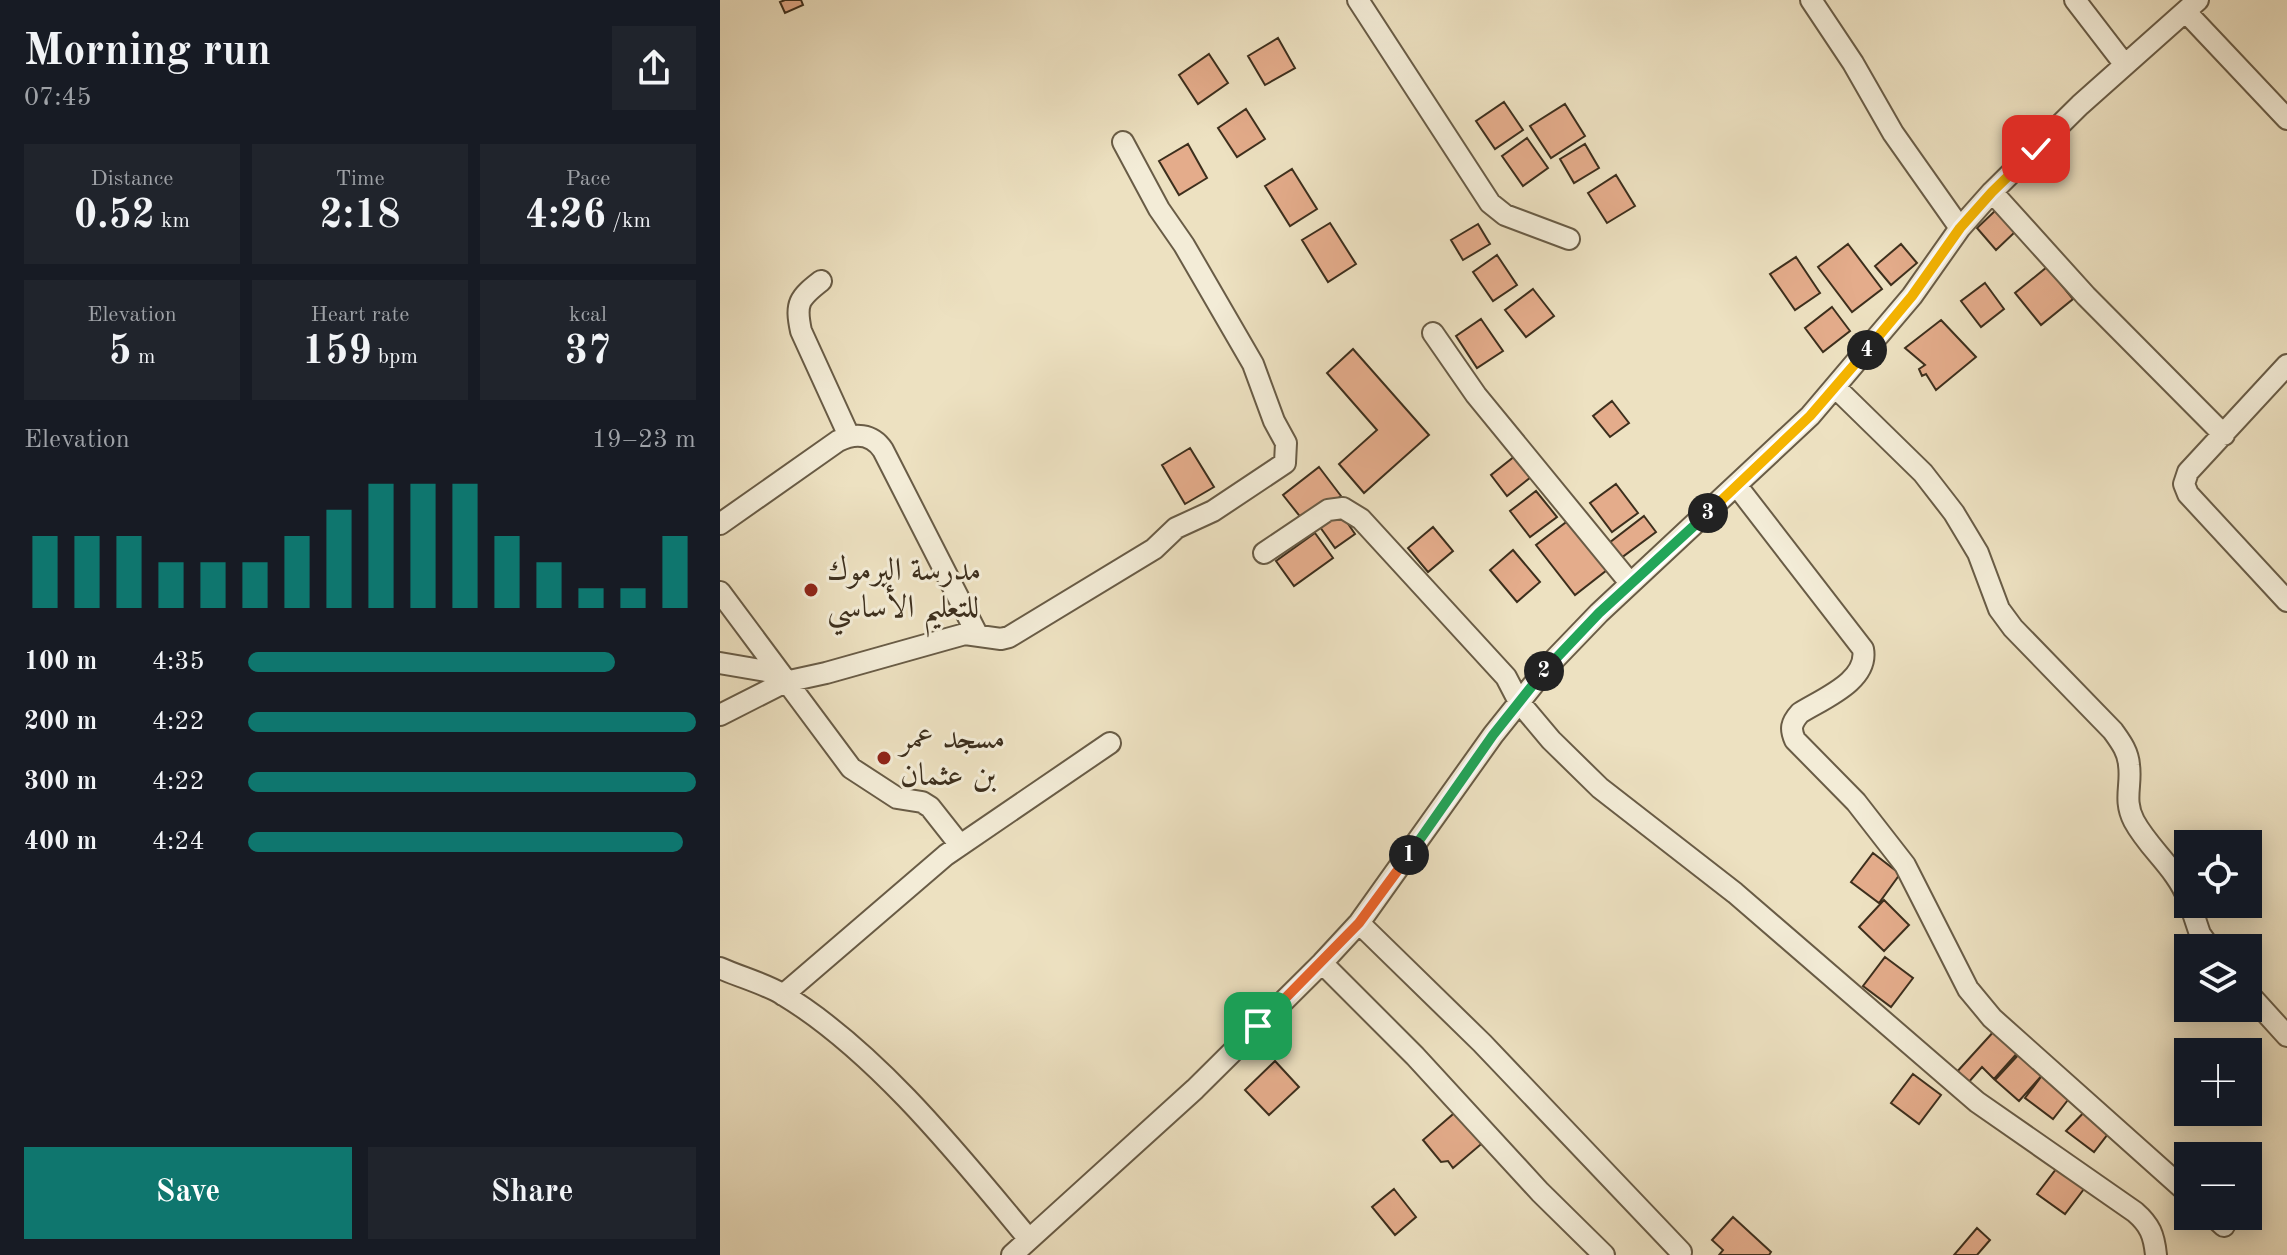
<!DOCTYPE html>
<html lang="en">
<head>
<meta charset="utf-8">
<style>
  body { margin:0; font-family:"Old Standard TT",Amiri,serif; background:#20242c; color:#f1f3f6; height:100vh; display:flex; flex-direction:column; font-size:30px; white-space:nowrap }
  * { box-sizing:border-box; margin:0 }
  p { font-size:26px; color:#9ea1a6 }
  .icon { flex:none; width:44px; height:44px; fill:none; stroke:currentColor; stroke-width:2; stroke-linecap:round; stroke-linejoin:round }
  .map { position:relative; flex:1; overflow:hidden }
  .sheet { display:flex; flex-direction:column; background:#171b24; width:720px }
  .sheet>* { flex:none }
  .tools { position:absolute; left:1454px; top:830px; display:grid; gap:16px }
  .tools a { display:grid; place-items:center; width:88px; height:88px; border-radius:0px; background:#171b24; box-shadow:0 4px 20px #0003; font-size:40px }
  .pin { position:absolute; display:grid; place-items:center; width:68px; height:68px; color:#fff; margin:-34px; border-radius:16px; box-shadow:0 4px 12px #0006 }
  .km { position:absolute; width:40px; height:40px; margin:-20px; border-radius:50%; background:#222; color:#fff; font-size:22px; line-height:40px; text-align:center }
  .round { display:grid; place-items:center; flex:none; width:84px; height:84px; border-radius:0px; background:#20242c }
  .head { display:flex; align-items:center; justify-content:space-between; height:136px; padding:0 24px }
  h1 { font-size:44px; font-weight:700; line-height:60px }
  .metrics { display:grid; grid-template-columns:repeat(3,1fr); gap:12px; height:136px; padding:8px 24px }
  .metrics div { display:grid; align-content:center; border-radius:0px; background:#20242c; text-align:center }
  .metrics b { font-size:40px; font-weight:700 }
  .metrics small { font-size:22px; font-weight:400 }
  .metrics p { font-size:22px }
  .chart { height:224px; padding:16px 24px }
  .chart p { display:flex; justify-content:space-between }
  .chart svg { width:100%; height:144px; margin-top:8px; stroke:#0f766e; stroke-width:6 }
  .cta { display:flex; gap:16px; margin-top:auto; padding:16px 24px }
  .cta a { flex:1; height:92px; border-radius:0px; background:#0f766e; color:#fff; font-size:32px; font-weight:700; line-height:92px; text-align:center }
  .cta a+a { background:#20242c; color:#f1f3f6 }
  ul { padding:0 24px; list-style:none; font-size:26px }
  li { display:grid; grid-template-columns:128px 96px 1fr; align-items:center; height:60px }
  li i { height:20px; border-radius:10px; background:#0f766e }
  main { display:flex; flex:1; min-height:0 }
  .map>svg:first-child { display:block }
</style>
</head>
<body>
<main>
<section class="sheet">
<div class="head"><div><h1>Morning run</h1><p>07:45</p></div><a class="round"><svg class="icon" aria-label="share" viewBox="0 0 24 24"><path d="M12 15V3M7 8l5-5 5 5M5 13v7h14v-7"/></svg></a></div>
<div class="metrics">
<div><p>Distance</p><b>0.52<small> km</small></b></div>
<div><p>Time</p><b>2:18</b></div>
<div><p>Pace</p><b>4:26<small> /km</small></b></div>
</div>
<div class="metrics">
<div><p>Elevation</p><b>5<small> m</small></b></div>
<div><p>Heart rate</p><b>159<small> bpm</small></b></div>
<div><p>kcal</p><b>37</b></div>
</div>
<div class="chart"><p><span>Elevation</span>19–23 m</p>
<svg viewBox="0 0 160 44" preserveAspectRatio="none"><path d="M5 44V22M15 44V22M25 44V22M35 44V30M45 44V30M55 44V30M65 44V22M75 44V14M85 44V6M95 44V6M105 44V6M115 44V22M125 44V30M135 44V38M145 44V38M155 44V22"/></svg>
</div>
<ul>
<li><b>100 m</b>4:35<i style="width:82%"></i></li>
<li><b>200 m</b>4:22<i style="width:100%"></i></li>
<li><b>300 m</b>4:22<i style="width:100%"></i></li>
<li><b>400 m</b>4:24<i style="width:97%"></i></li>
</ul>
<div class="cta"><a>Save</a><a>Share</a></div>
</section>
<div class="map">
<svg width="1567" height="1255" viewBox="0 0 1567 1255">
  <rect width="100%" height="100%" fill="#ede1c1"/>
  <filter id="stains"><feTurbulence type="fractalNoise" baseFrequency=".0025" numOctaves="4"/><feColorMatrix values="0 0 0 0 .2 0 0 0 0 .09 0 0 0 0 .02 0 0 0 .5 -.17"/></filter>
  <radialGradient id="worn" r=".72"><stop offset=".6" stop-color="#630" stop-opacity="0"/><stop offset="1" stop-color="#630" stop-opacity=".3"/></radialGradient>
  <path fill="#e4ac8b" stroke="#3d2f1d" stroke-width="2" d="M65,0H81L83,5L65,13L60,2Z
    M558,38L575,68L545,85L528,56Z
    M489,54L508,83L478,104L459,75Z
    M784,102L803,130L775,149L756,121Z
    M845,104L865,136L831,158L810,126Z
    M526,109L545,139L517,157L498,128Z
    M807,138L828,168L803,186L782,156Z
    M468,144L487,178L459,195L439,161Z
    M865,144L879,168L854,183L840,159Z
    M572,169L597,209L570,226L545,186Z
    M896,175L915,206L887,223L868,193Z
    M1277,209L1296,231L1276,250L1257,228Z
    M610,223L636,264L608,282L582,240Z
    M758,224L770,244L743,260L731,240Z
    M1128,244L1162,289L1132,312L1098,267Z
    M1181,244L1197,263L1171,285L1155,266Z
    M777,255L797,285L773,301L753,272Z
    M1076,257L1100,293L1075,310L1050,274Z
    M1327,267L1353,299L1321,325L1295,293Z
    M1265,283L1284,309L1261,327L1241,301Z
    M813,289L834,316L806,337L785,310Z
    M1112,307L1130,331L1103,352L1085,328Z
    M761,319L783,351L757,368L736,336Z
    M1221,320L1256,357L1216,390L1206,374L1202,376L1199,369L1205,365L1185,348Z
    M633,349L709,435L644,493L619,464L657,430L607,373Z
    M892,401L909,423L890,437L873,416Z
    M470,448L494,487L465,504L442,465Z
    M795,456L811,477L787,496L771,475Z
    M599,467L621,496L586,524L563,495Z
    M896,484L918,513L892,532L870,503Z
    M816,491L837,517L810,537L790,511Z
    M620,512L635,534L615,548L600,527Z
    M924,516L936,532L901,558L889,543Z
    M849,520L887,570L855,595L816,545Z
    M713,527L733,551L708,572L688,548Z
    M595,533L613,558L574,586L556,561Z
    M793,550L820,582L797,602L770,570Z
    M1153,853L1180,874L1159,903L1131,882Z
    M1164,900L1189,925L1164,951L1139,927Z
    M1165,957L1193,978L1171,1007L1143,986Z
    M1276,1029L1300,1050L1274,1079L1262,1067L1247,1084L1235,1074Z
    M1301,1052L1324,1073L1299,1101L1275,1080Z
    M555,1061L579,1087L549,1115L525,1090Z
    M1324,1073L1351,1096L1333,1119L1305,1098Z
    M1193,1074L1221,1095L1199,1124L1171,1103Z
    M1371,1105L1394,1126L1374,1152L1346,1131Z
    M739,1109L766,1140L733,1168L728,1161L721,1162L703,1140Z
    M1340,1164L1367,1185L1345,1214L1317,1194Z
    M674,1189L696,1217L675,1235L652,1207Z
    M1013,1217L1051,1252L1049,1255H999L1003,1250L992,1240Z
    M1257,1228L1270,1240L1257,1255H1234Z"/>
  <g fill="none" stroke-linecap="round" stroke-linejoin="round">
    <g stroke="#695c46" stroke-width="24">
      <path id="minor" d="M638,0L770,203L785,215L849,239
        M1091,0L1133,63L1173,133L1240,228
        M1355,0L1405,65
        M1466,12L1567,119
        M1272,192L1366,296L1504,435
        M101,281C79,298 75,303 81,331L129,436
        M713,333L756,395L910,583
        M1567,365L1468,472L1464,484L1468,494L1567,601
        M1115,387L1203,473L1234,513L1258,553L1279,609L1293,628L1393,731C1400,741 1408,751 1409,765C1412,785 1403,800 1414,821C1429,849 1456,868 1468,899
        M1017,486L1143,649C1149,681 1102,699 1080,713C1071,723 1070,729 1075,740L1136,802L1185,865L1248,989L1272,1018L1468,1193
        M0,524L118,441C134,433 152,433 163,450L257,634
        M544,553L608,510L623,508L641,519L786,677L799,702L831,740L880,788L1015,893L1257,1102L1415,1212C1430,1225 1434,1235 1436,1255
        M0,592L131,768L177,798L202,802L210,807L240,845
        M0,663L58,673
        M0,715L65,682L106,673L227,639L245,634L281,639L289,637L434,549L456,528L493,511L565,463L566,443L554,421L533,364L464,245L439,209L403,142
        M1470,904L1480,934L1490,948
        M639,923L762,1043L961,1252
        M602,963L695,1056L820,1192L884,1255
        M0,968C20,977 43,983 62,994C155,1050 239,1155 308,1238
        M1528,993L1567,1036
        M63,995L226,855L390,743
        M1493,1216L1504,1226
        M292,1255L475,1089L602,963L639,923L773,735L829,665L879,613L1090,416L1192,296L1240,228L1272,192L1360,105L1478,0"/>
    </g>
    <use href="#minor" stroke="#f3ecd7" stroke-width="20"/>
  </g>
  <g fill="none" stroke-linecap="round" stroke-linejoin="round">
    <g stroke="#fff" stroke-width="16">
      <path id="split-1" d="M538,1026L639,923L689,855"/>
    </g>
    <g stroke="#fff" stroke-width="16">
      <path id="split-2" d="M689,855L773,735L824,671"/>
    </g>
    <g stroke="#fff" stroke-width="16">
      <path id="split-3" d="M824,671L879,613L988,513"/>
    </g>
    <g stroke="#fff" stroke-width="16">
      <path id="split-4" d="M988,513L1090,416L1147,350"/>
    </g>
    <g stroke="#fff" stroke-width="16">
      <path id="split-5" d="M1147,350L1192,296L1240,228L1272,192L1316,149"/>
    </g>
    <use href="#split-1" stroke="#f0652b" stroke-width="10"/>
    <use href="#split-2" stroke="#22a559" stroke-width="10"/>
    <use href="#split-3" stroke="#22a559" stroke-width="10"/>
    <use href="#split-4" stroke="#f5b400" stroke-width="10"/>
    <use href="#split-5" stroke="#f5b400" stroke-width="10"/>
  </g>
  <g fill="#8f2418" stroke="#f3ecd7" stroke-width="3">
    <circle cx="91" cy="590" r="8"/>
    <circle cx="164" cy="758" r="8"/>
  </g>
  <g text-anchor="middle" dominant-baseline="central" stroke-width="6" stroke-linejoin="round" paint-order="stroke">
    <g font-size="32" fill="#3d2f1d" stroke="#f3ecd7" text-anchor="start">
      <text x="107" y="572">مدرسة اليرموك<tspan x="107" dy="37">للتعليم الأساسي</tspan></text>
      <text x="180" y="740">مسجد عمر<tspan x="180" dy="37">بن عثمان</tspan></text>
    </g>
  </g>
  <rect width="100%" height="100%" filter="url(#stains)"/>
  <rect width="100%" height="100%" fill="url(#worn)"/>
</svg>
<div class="tools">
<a><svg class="icon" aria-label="locate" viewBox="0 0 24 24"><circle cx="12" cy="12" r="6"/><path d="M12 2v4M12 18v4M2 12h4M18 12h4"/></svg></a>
<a><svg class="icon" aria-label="layers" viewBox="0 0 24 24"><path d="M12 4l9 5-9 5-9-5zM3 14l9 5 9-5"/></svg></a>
<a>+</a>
<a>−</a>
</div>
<div class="pin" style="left:538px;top:1026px;background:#1e9e55"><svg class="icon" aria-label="arrive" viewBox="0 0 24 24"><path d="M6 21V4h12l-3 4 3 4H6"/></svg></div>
<div class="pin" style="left:1316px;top:149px;background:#d93025"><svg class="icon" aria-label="check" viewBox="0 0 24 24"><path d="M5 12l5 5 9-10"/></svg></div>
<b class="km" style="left:689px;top:855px">1</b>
<b class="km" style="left:824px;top:671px">2</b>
<b class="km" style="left:988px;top:513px">3</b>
<b class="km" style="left:1147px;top:350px">4</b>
</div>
</main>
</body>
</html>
